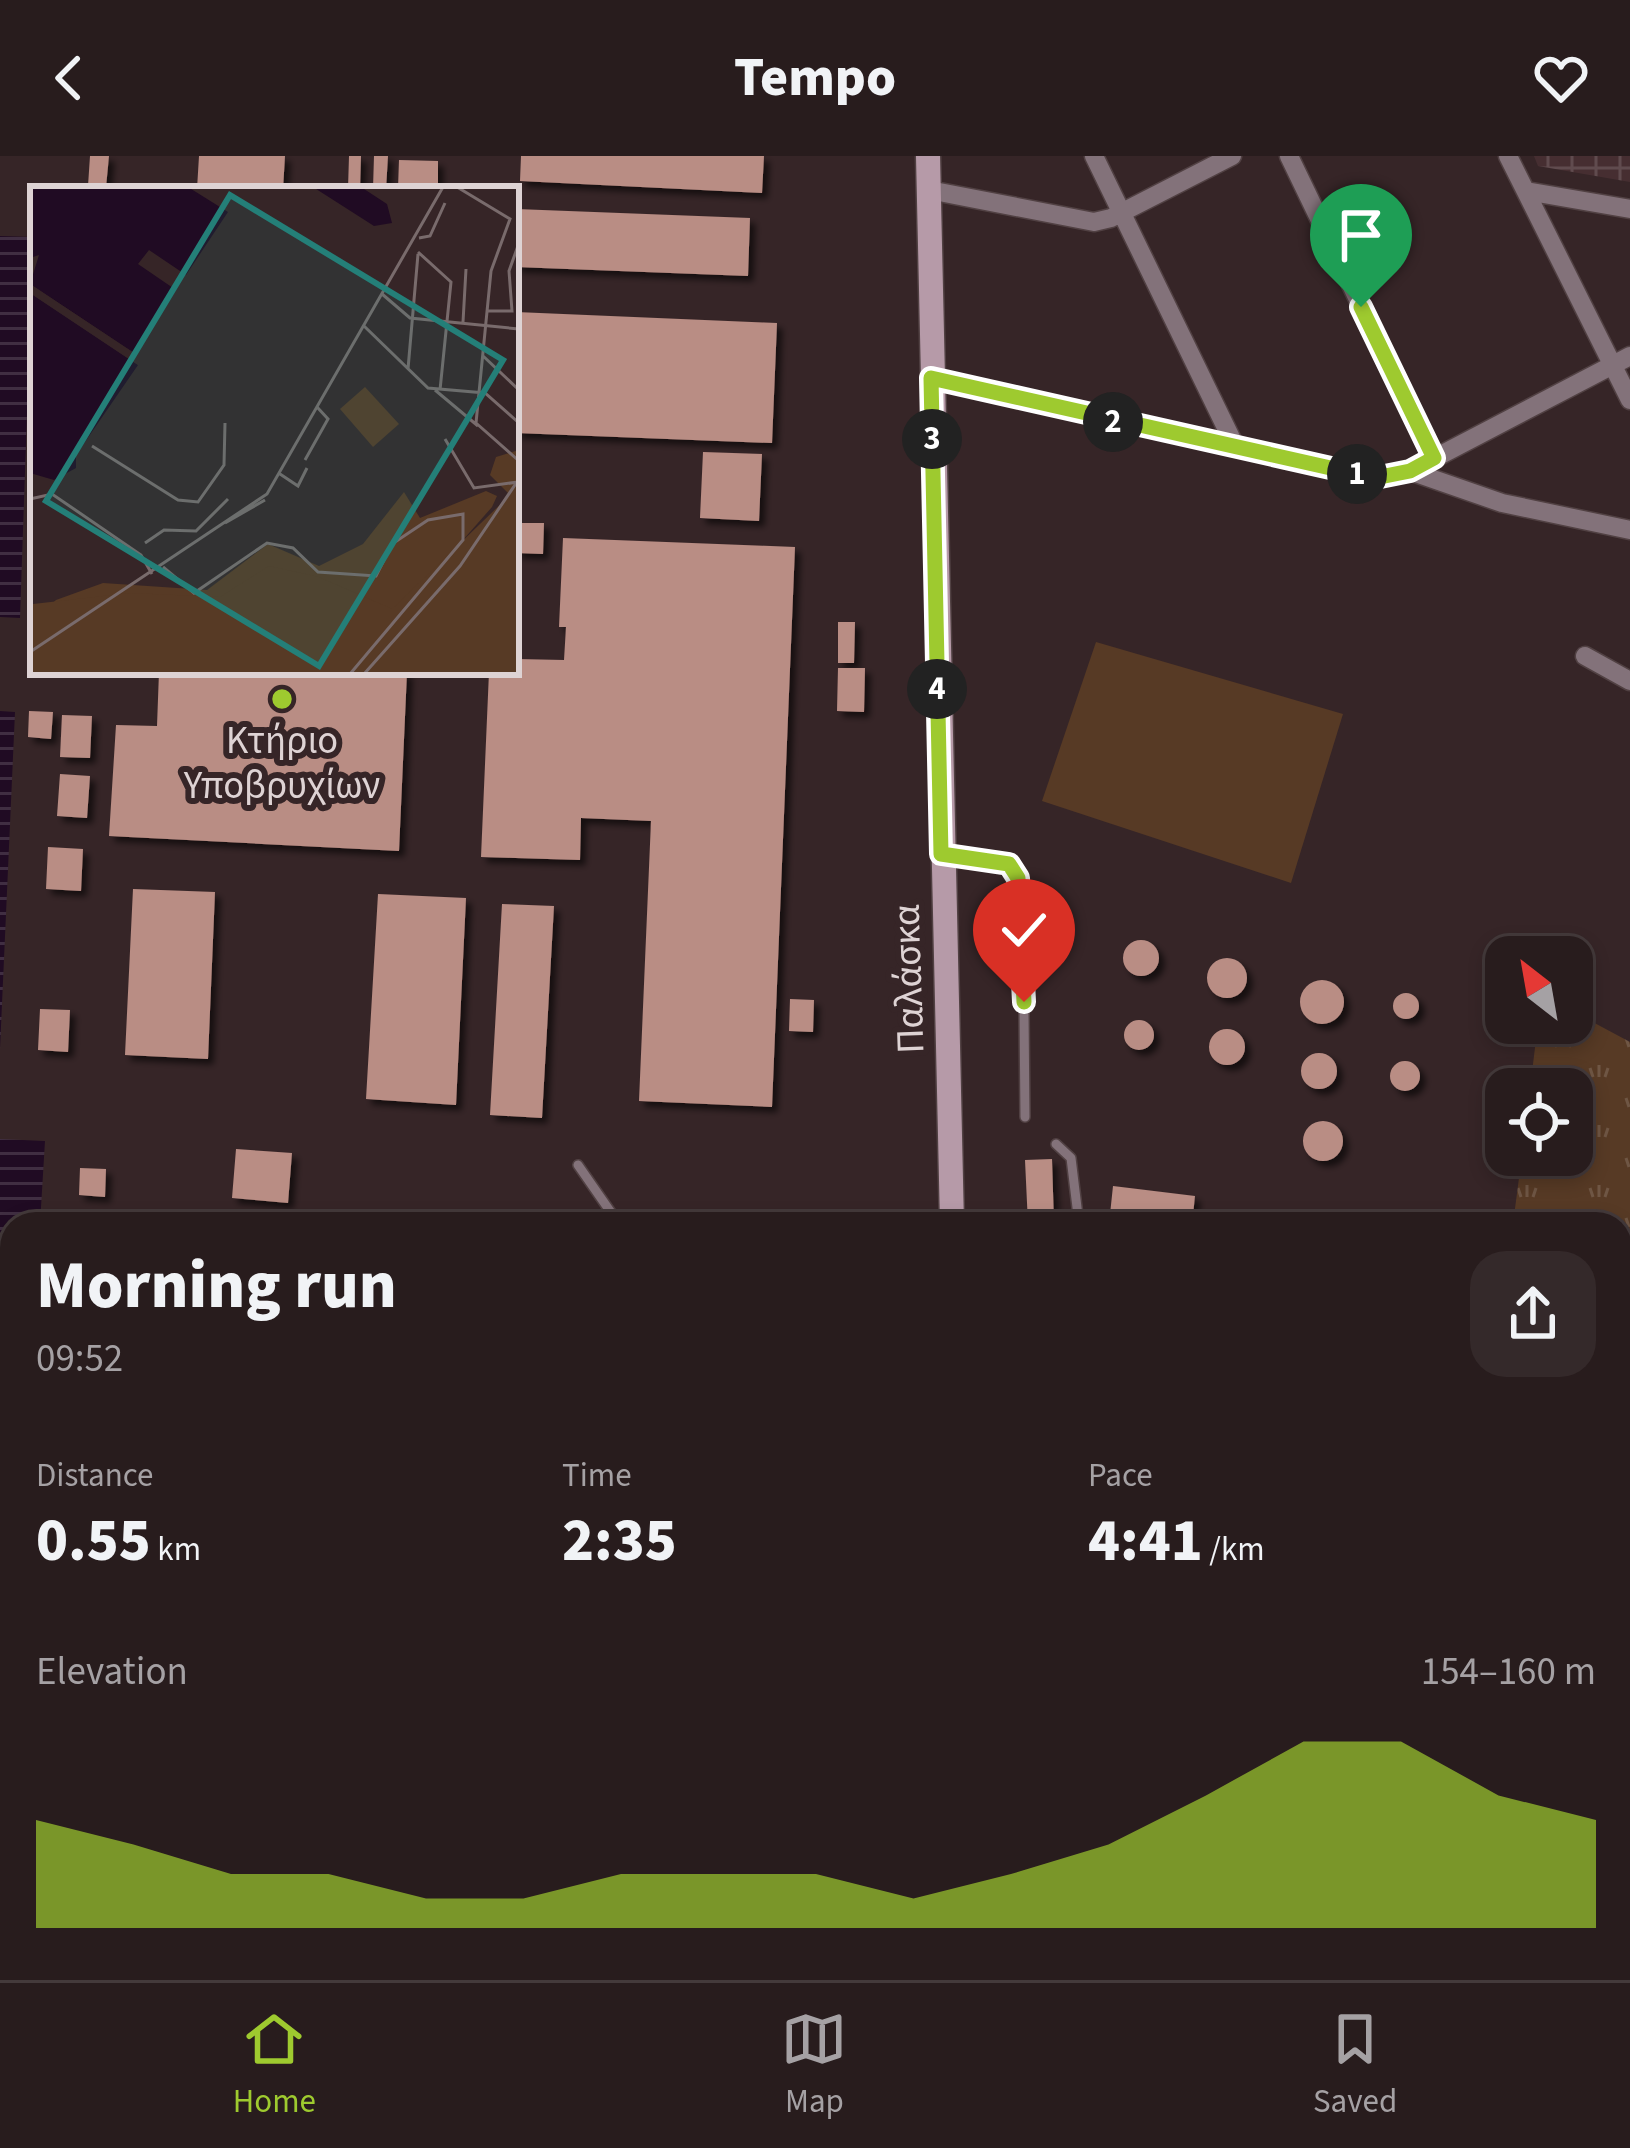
<!DOCTYPE html>
<html lang="en">
<head>
<meta charset="utf-8">
<style>
  body { margin:0; font-family:"Source Sans 3",sans-serif; background:#34292a; color:#f1f3f6; height:100vh; display:flex; flex-direction:column; font-size:45px; white-space:nowrap }
  * { box-sizing:border-box; margin:0 }
  p { font-size:39px; color:#a5a1a4 }
  .icon { flex:none; width:66px; height:66px; fill:none; stroke:currentColor; stroke-width:2; stroke-linecap:round; stroke-linejoin:round }
  .map { position:relative; flex:1; overflow:hidden }
  .side { position:absolute; left:0px; top:1056px; width:1632px; height:768px; display:flex; flex-direction:column; background:#281c1d; border-radius:36px 36px 0 0; box-shadow:0 6px 18px #0003,0 0 0 3px #443a3b }
  .side>* { flex:none }
  .needle { width:78px; rotate:329deg }
  .fabs { position:absolute; left:1485px; top:780px; display:grid; gap:24px }
  .fabs a { display:grid; place-items:center; width:108px; height:108px; border-radius:24px; background:#281c1d; box-shadow:0 6px 18px #0003,0 0 0 3px #443a3b; font-size:60px }
  .pin { position:absolute; display:grid; place-items:center; width:102px; height:102px; color:#fff; margin:-123px -51px; border-radius:50% 50% 50% 0; rotate:-45deg; box-shadow:0 0 12px #0007 }
  .pin .icon { rotate:45deg }
  .km { position:absolute; width:60px; height:60px; margin:-30px; border-radius:50%; background:#222; color:#fff; font-size:33px; line-height:60px; text-align:center }
  .round { display:grid; place-items:center; flex:none; width:126px; height:126px; border-radius:36px; background:#34292a }
  .headline { display:flex; align-items:center; justify-content:space-between; height:204px; padding:0 36px }
  h1 { font-size:66px; font-weight:800; line-height:90px }
  .metrics { display:grid; grid-template-columns:repeat(3,1fr); gap:18px; height:204px; padding:12px 36px }
  .metrics div { display:grid; align-content:center }
  .metrics b { font-size:60px; font-weight:800 }
  .metrics small { font-size:33px; font-weight:400 }
  .metrics p { font-size:33px }
  .chart { height:336px; padding:24px 36px }
  .chart p { display:flex; justify-content:space-between }
  .chart svg { width:100%; height:216px; margin-top:12px; fill:#9eca2f; opacity:.7 }
  header { display:flex; justify-content:space-between; align-items:center; height:156px; padding:0 36px; background:#281c1d; font-size:54px; font-weight:800 }
  .menu { display:flex; justify-content:space-around; align-items:center; height:168px; border-top:3px solid #443a3b; background:#281c1d; font-size:33px; color:#a5a1a4 }
  .menu a { display:grid; justify-items:center; gap:6px }
  .menu .selected { color:#9eca2f }
  .map>svg:first-child { display:block }
</style>
</head>
<body>
<header><svg class="icon" aria-label="back" viewBox="0 0 24 24"><path d="M15 5l-7 7 7 7"/></svg>Tempo<svg class="icon" aria-label="heart" viewBox="0 0 24 24"><path d="M12 20l-8-8c-3-5 5-10 8-4 3-6 11-1 8 4z"/></svg></header>
<div class="map">
<svg width="1630" height="1824" viewBox="0 0 1630 1824">
  <defs>
    <pattern id="industrial-grid" width="8" height="8" patternUnits="userSpaceOnUse" patternTransform="scale(3)"><rect width="8" height="8" fill="#462e31"/><path d="M0 4h8M4 0v8" fill="none" stroke="#604b4e"/></pattern>
    <pattern id="grass-tufts" width="24" height="20" patternUnits="userSpaceOnUse" patternTransform="scale(3)"><rect width="24" height="20" fill="#573a25"/><path d="M3 7l-1-3M5 7V3M7 7l1-3M15 17l-1-3M17 17v-4M19 17l1-3" fill="none" stroke="#6f5644"/></pattern>
    <pattern id="forest-firs" width="22" height="20" patternUnits="userSpaceOnUse" patternTransform="scale(3)"><rect width="22" height="20" fill="#573a25"/><path d="M5 1l3.5 6h-7zM16 11l3.5 6h-7z" fill="#6f5644"/></pattern>
    <pattern id="water-rules" width="6" height="5" patternUnits="userSpaceOnUse" patternTransform="scale(3)"><rect width="6" height="5" fill="#200b23"/><path d="M0 2.5h6" fill="none" stroke="#402e42"/></pattern>
    <filter id="shadow"><feDropShadow dx="5.5" dy="5.5" stdDeviation="3" flood-color="#0009"/></filter>
  </defs>
  <rect width="100%" height="100%" fill="#362527"/>
  <path fill="url(#industrial-grid)" d="M1534,0H1630V26L1538,10Z"/>
  <path fill="url(#grass-tufts)" d="M1572,855L1630,886V1824H867L893,1812H1620V1068H1513L1522,999H1572V933H1530L1538,867H1572Z"/>
  <path fill="url(#forest-firs)" d="M1630,1407V1824H942L964,1812H1620V1408Z"/>
  <path fill="#573a25" d="M1096,486L1343,558L1291,727L1042,645Z"/>
  <path fill="url(#water-rules)" d="M0,80L33,81L20,462L0,461Z
    M0,555L15,556L0,893Z
    M0,983L45,985L40,1068H12V1654L0,1674Z"/>
  <path fill="#b98d84" filter="url(#shadow)" d="M90,0H109L106,31L88,30Z
    M199,0H285L283,33H197Z
    M349,0H361L360,33H348Z
    M374,0H388L386,33H373Z
    M521,0H764L762,37L520,25Z
    M399,4L438,5V33H398Z
    M516,53L750,62L748,120L516,111Z
    M516,156L777,167L772,287L516,277Z
    M703,296L762,298L759,365L700,362Z
    M516,367H544L543,398L516,397Z
    M563,382L795,391L772,951L639,945L651,665L581,662L580,704L481,701L489,516H516V503L564,504L566,471H559Z
    M838,466H855L854,507H838Z
    M838,512H865L864,556L837,555Z
    M159,516H407L399,695L109,680L116,569L157,570Z
    M29,555L53,556L51,583L28,581Z
    M62,559L92,560L90,602L60,601Z
    M60,618L90,620L87,662L57,660Z
    M48,691L83,693L81,735L46,733Z
    M133,733L215,736L208,903L125,899Z
    M378,738L466,742L456,949L366,943Z
    M502,748L554,750L542,962L490,959Z
    M1123 802a18 18 0 1 1 36 0a18 18 0 1 1-36 0Z
    M1207 822a20 20 0 1 1 40 0a20 20 0 1 1-40 0Z
    M1300 846a22 22 0 1 1 44 0a22 22 0 1 1-44 0Z
    M1393 850a13 13 0 1 1 26 0a13 13 0 1 1-26 0Z
    M790,843L814,844L813,876L789,875Z
    M40,853L70,854L68,896L38,894Z
    M1124 879a15 15 0 1 1 30 0a15 15 0 1 1-30 0Z
    M1209 891a18 18 0 1 1 36 0a18 18 0 1 1-36 0Z
    M1301 915a18 18 0 1 1 36 0a18 18 0 1 1-36 0Z
    M1390 920a15 15 0 1 1 30 0a15 15 0 1 1-30 0Z
    M1303 985a20 20 0 1 1 40 0a20 20 0 1 1-40 0Z
    M236,993L292,997L288,1047L232,1042Z
    M1052,1003L1054,1068H1028L1025,1004Z
    M80,1012L106,1013L105,1041L79,1039Z
    M1113,1030L1195,1040L1192,1068H1109Z"/>
  <g fill="none" stroke-linecap="round" stroke-linejoin="round">
    <g stroke="#514143" stroke-width="12">
      <path id="lane" d="M947,698L1009,708L1018,722L1023,751L1025,961
        M1056,988L1071,1002L1079,1068
        M578,1009L619,1068"/>
    </g>
    <g stroke="#514143" stroke-width="21">
      <path id="street" d="M1094,0L1235,290
        M1289,0L1434,301
        M1508,0L1630,244
        M929,34L1094,66L1111,62L1232,0
        M1526,35L1630,53
        M931,222L1375,323L1410,315L1630,200
        M1410,315L1502,347L1630,374
        M1585,500L1630,525
        M1620,1299L1630,1291
        M0,1773H12
        M440,1812H442
        M585,1812L609,1824
        M731,1812L785,1824
        M673,1824L679,1812
        M894,1824L902,1812"/>
    </g>
    <g stroke="#514143" stroke-width="27">
      <path id="secondary" d="M928,0L952,1068"/>
    </g>
    <use href="#lane" stroke="#83727a" stroke-width="9"/>
    <use href="#street" stroke="#83727a" stroke-width="18"/>
    <use href="#secondary" stroke="#b69aa8" stroke-width="24"/>
  </g>
  <g fill="none" stroke-linecap="round" stroke-linejoin="round">
    <g stroke="#fff" stroke-width="24">
      <path id="route" d="M1024,846L1018,722L1009,708L941,698L931,222L1375,322L1410,315L1434,302L1361,151"/>
    </g>
    <use href="#route" stroke="#9eca2f" stroke-width="15"/>
  </g>
  <circle fill="#9eca2f" stroke="#362527" stroke-width="4.5" cx="282" cy="543" r="12"/>
  <g text-anchor="middle" dominant-baseline="central" stroke-width="12" stroke-linejoin="round" paint-order="stroke">
    <g font-size="39" fill="#ded3d4" stroke="#362527">
      <text x="282" y="585">Κτήριο<tspan x="282" dy="45">Υποβρυχίων</tspan></text>
    </g>
    <g font-size="39" fill="#ded3d4" stroke="#362527">
      <text transform="translate(909 823) rotate(-92)">Παλάσκα</text>
    </g>
  </g>
  <g transform="translate(30 30)">
    <rect width="489" height="489" fill="#362527"/>
    <path d="M456,305L467,310L462,321L358,439L0,488V437L26,414L73,397L177,404L238,358L289,380L333,358L374,306L390,332Z" fill="#573a25"/>
    <path d="M489,264V488H0L3,418L100,407L190,411L239,380L289,391L362,423L480,309L460,289L466,271Z" fill="#573a25"/>
    <path d="M335,201L369,238L343,261L310,223Z" fill="#573a25"/>
    <path d="M0,1H158L198,26L156,89L119,64L108,78L146,104L104,167L0,98L9,69L0,72ZM283,1H331L357,18L362,37L344,40ZM0,107L108,179L46,269V282L24,294L0,287Z" fill="#200b23"/>
    <path d="M0,98L104,167L108,179L0,107Z" fill="#362527"/>
    <path fill="none" stroke="#796b6c" stroke-width="3" d="M427,1L480,33L461,85L446,237L489,275M389,52L400,50L415,17M388,66L421,96L410,204M352,108L380,132L489,143M456,125H482L479,85L489,57M433,136L436,83M334,140L398,202L455,207L489,237M452,169L489,204M378,183L388,68M405,204L448,240M415,253L444,302L488,296M62,260L148,314L168,316L194,279L195,237M275,274L298,233L287,221M250,288L268,300L277,282M0,313L22,308L111,369L122,388M195,337L235,314M115,357L134,344L166,345L198,313M133,381L164,407L237,357L263,362L288,386L346,390L362,358L398,334L433,328V354L320,488M0,466L237,308L413,1M334,488L430,380L489,293"/>
    <path fill="#247f78" fill-opacity="0.15" stroke="#247f78" stroke-width="6" d="M200,9L473,174L289,480L16,315Z"/>
    <rect width="489" height="489" fill="none" stroke="#ded3d4" stroke-width="6"/>
  </g>
</svg>
<div class="fabs">
<a><svg class="needle" viewBox="-14 -14 28 28"><path d="M0-13l5 13h-10z" fill="#e53935"/><path d="M0 13l5-13h-10z" fill="#a5a1a4"/></svg></a>
<a><svg class="icon" aria-label="locate" viewBox="0 0 24 24"><circle cx="12" cy="12" r="6"/><path d="M12 2v4M12 18v4M2 12h4M18 12h4"/></svg></a>
</div>
<div class="pin" style="left:1361px;top:151px;background:#1e9e55"><svg class="icon" aria-label="arrive" viewBox="0 0 24 24"><path d="M6 21V4h12l-3 4 3 4H6"/></svg></div>
<div class="pin" style="left:1024px;top:846px;background:#d93025"><svg class="icon" aria-label="check" viewBox="0 0 24 24"><path d="M5 12l5 5 9-10"/></svg></div>
<b class="km" style="left:1357px;top:318px">1</b>
<b class="km" style="left:1113px;top:266px">2</b>
<b class="km" style="left:932px;top:283px">3</b>
<b class="km" style="left:937px;top:533px">4</b>
<section class="side">
<div class="headline"><div><h1>Morning run</h1><p>09:52</p></div><a class="round"><svg class="icon" aria-label="share" viewBox="0 0 24 24"><path d="M12 15V3M7 8l5-5 5 5M5 13v7h14v-7"/></svg></a></div>
<div class="metrics">
<div><p>Distance</p><b>0.55<small> km</small></b></div>
<div><p>Time</p><b>2:35</b></div>
<div><p>Pace</p><b>4:41<small> /km</small></b></div>
</div>
<div class="chart"><p><span>Elevation</span>154–160 m</p>
<svg viewBox="0 0 160 44" preserveAspectRatio="none"><path d="M0 44V22L10 27L20 33L30 33L40 38L50 38L60 33L70 33L80 33L90 38L100 33L110 27L120 17L130 6L140 6L150 17L160 22V44z"/></svg>
</div>
</section>
</div>
<nav class="menu">
<a class="selected"><svg class="icon" aria-label="home" viewBox="0 0 24 24"><path d="M3 11l9-7 9 7M6 9v11h12V9"/></svg>Home</a>
<a><svg class="icon" aria-label="map" viewBox="0 0 24 24"><path d="M3 6l6-2 6 2 6-2v14l-6 2-6-2-6 2zM9 4v14M15 6v14"/></svg>Map</a>
<a><svg class="icon" aria-label="saved" viewBox="0 0 24 24"><path d="M7 4h10v16l-5-4-5 4z"/></svg>Saved</a>
</nav>
</body>
</html>
